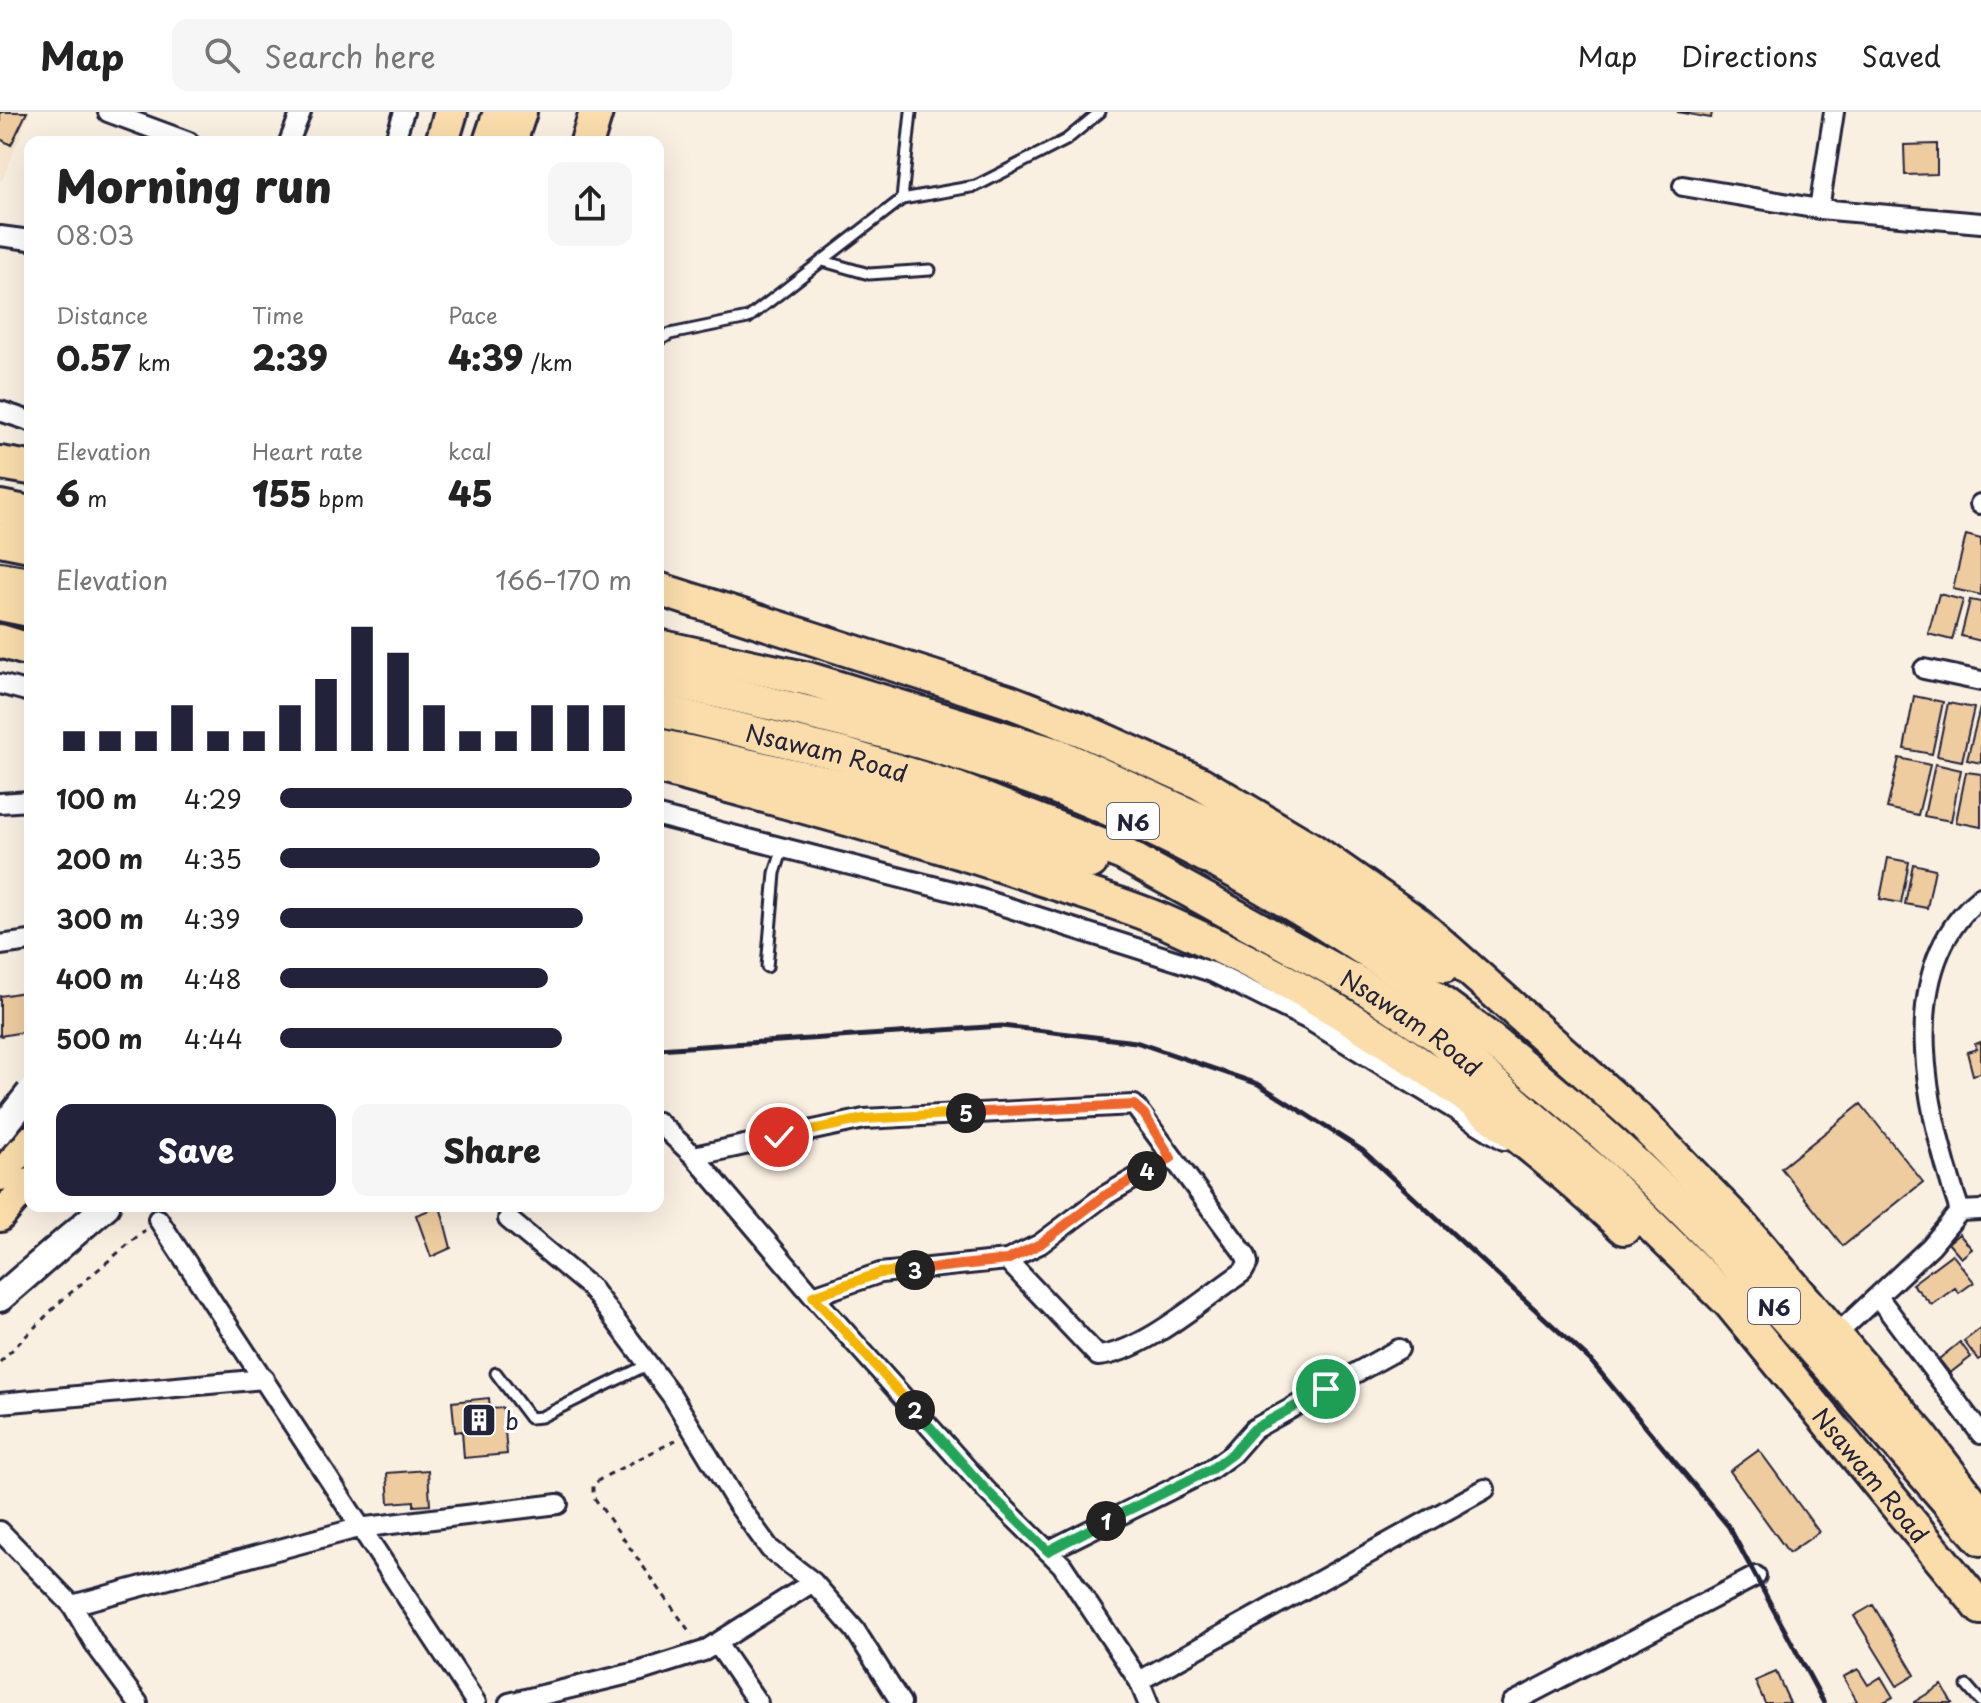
<!DOCTYPE html>
<html lang="en">
<head>
<meta charset="utf-8">
<style>
  body { margin:0; font-family:"Playpen Sans",sans-serif; background:#f6f6f6; color:#222; height:100vh; display:flex; flex-direction:column; font-size:30px; white-space:nowrap }
  * { box-sizing:border-box; margin:0 }
  p { font-size:26px; color:#767676 }
  .icon { flex:none; width:44px; height:44px; fill:none; stroke:currentColor; stroke-width:2; stroke-linecap:round; stroke-linejoin:round }
  .map { position:relative; flex:1; overflow:hidden }
  .drawer { position:absolute; left:24px; top:24px; width:640px; height:1076px; display:flex; flex-direction:column; background:#fff; border-radius:16px; box-shadow:0 8px 32px #0002 }
  .drawer>* { flex:none }
  .pin { position:absolute; display:grid; place-items:center; width:68px; height:68px; color:#fff; margin:-34px; border:4px solid #fff; border-radius:50%; box-shadow:0 2px 8px #0007 }
  .km { position:absolute; width:40px; height:40px; margin:-20px; border-radius:50%; background:#222; color:#fff; font-size:22px; line-height:40px; text-align:center }
  .round { display:grid; place-items:center; flex:none; width:84px; height:84px; border-radius:16px; background:#f6f6f6 }
  .summary { display:flex; align-items:center; justify-content:space-between; height:136px; padding:0 32px }
  h1 { font-size:44px; font-weight:800; line-height:60px }
  .metrics { display:grid; grid-template-columns:repeat(3,1fr); gap:12px; height:136px; padding:8px 32px }
  .metrics div { display:grid; align-content:center }
  .metrics b { font-size:34px; font-weight:800 }
  .metrics small { font-size:22px; font-weight:400 }
  .metrics p { font-size:22px }
  .chart { height:224px; padding:16px 32px }
  .chart p { display:flex; justify-content:space-between }
  .chart svg { width:100%; height:144px; margin-top:8px; stroke:#22223b; stroke-width:6 }
  .cta { display:flex; gap:16px; margin-top:auto; padding:16px 32px }
  .cta a { flex:1; height:92px; border-radius:16px; background:#22223b; color:#fff; font-size:32px; font-weight:800; line-height:92px; text-align:center }
  .cta a+a { background:#f6f6f6; color:#222 }
  ul { padding:0 32px; list-style:none; font-size:26px }
  li { display:grid; grid-template-columns:128px 96px 1fr; align-items:center; height:60px }
  li i { height:20px; border-radius:10px; background:#22223b }
  header { display:flex; align-items:center; gap:48px; box-sizing:border-box; height:112px; padding:0 40px; background:#fff; border-bottom:2px solid #e0e0e0 }
  header strong { font-size:38px }
  nav { display:flex; gap:44px; margin-inline-start:auto; font-size:28px }
  .search { width:560px; height:72px; background:#f6f6f6; display:flex; align-items:center; gap:20px; box-sizing:border-box; padding:0 28px; border-radius:16px; color:#767676; font-size:30px }
  .map>svg:first-child { display:block }
</style>
</head>
<body>
<header>
<strong>Map</strong>
<div class="search"><svg class="icon" aria-label="search" viewBox="0 0 24 24"><circle cx="10" cy="10" r="6"/><path d="M15 15l6 6"/></svg>Search here</div>
<nav><a>Map</a><a>Directions</a><a>Saved</a></nav>
</header>
<div class="map">
<svg width="1981" height="1591" viewBox="0 0 1981 1591">
  <rect width="100%" height="100%" fill="#faf0e2"/>
  <filter id="ink" filterUnits="userSpaceOnUse"><feTurbulence type="fractalNoise" baseFrequency=".0125" numOctaves="2"/><feDisplacementMap in="SourceGraphic" scale="16" xChannelSelector="R" yChannelSelector="G"/><feConvolveMatrix kernelMatrix="1 2 1 2 8 2 1 2 1" color-interpolation-filters="sRGB"/></filter>
  <g filter="url(#ink)">
    <path fill="#f7e5ce" d="M0,0H30L2,69L0,68Z"/>
    <path fill="#efcca0" stroke="#22223b" stroke-width="2" d="M0,0H27L11,33L0,27Z
      M1677,0H1712L1711,6Z
      M1937,32V62L1905,63L1904,33Z
      M1966,423L1981,427V483L1953,477Z
      M1939,482L1963,488L1952,528L1928,522Z
      M1970,488L1981,490V529L1961,524Z
      M1914,584L1943,590L1932,642L1904,637Z
      M1948,591L1974,596L1962,649L1937,644Z
      M1980,596H1981V651L1967,648Z
      M1899,646L1930,653L1918,703L1887,696Z
      M1935,652L1961,658L1951,709L1924,704Z
      M1966,660L1981,662V715L1956,710Z
      M1888,746L1909,750L1901,791L1880,787Z
      M1913,752L1935,757L1927,796L1905,792Z
      M30,879V919L0,924V884Z
      M1981,930V961L1973,963L1967,940L1977,937L1975,932Z
      M1861,992L1923,1070L1843,1134L1781,1056Z
      M440,1094L451,1136L431,1145L416,1103Z
      M1959,1122L1972,1137L1961,1146L1948,1131Z
      M1952,1142L1974,1170L1959,1181L1955,1176L1932,1193L1912,1172Z
      M1981,1216V1246L1978,1248L1964,1229Z
      M1960,1230L1971,1245L1950,1261L1939,1247Z
      M489,1286L490,1297L503,1296L507,1342L464,1346L462,1319L455,1320L452,1290Z
      M1759,1338L1819,1420L1789,1441L1730,1359Z
      M428,1358L430,1393L414,1394V1389L389,1391L387,1361Z
      M1873,1493L1915,1563L1897,1574L1854,1504Z
      M1858,1557L1868,1573L1881,1565L1893,1585L1882,1591H1853L1857,1589L1843,1565Z
      M1776,1560L1790,1591H1765L1755,1569Z
      M1942,1573L1952,1591H1914V1590Z"/>
    <g fill="none" stroke-linecap="round" stroke-linejoin="round">
      <g stroke="#22223b" stroke-width="15">
        <path id="lane" d="M902,87L976,74L1066,28L1100,0
          M823,149L869,162L930,158
          M658,229L670,222L748,206L902,87L911,0
          M767,855L775,761L784,733
          M496,1261L530,1306L541,1305L647,1253
          M1967,1574L1981,1590"/>
      </g>
      <g stroke="#22223b" stroke-width="24">
        <path id="street" d="M108,0L189,30
          M1834,0L1819,97L1981,111
          M289,30L301,0
          M394,30L404,0
          M1683,74L1819,97
          M0,124L30,128
          M0,299L30,309
          M1980,392H1981
          M1924,557L1981,569
          M0,572L30,580
          M0,691L30,689
          M658,704L972,784L1212,860L1309,908L1504,1028
          M0,833L30,829
          M658,1010L694,1044L813,1184L986,1378L1062,1453L1139,1569L1148,1591
          M694,1044L864,1007L1134,993L1246,1144L1248,1151L1243,1160C1203,1187 1144,1240 1098,1244L1007,1148
          M1960,1099L1981,1098
          M158,1107L476,1591
          M508,1107L591,1176L672,1284L738,1393L770,1437L813,1470L855,1518L901,1591
          M813,1184L880,1161L1007,1148L1040,1132L1104,1084L1171,1046
          M1878,1185L1981,1322
          M1836,1223L1931,1134L1960,1099C1928,1005 1891,857 1981,785
          M0,1291L264,1267
          M0,1419L72,1493L96,1534L138,1591
          M1048,1439L1210,1358L1232,1342L1254,1317L1399,1237
          M72,1493L358,1416L558,1392
          M718,1533L758,1591
          M1139,1569L1485,1377
          M509,1591L641,1559L704,1539L813,1470
          M1512,1591L1756,1464"/>
      </g>
      <g stroke="#22223b" stroke-width="32">
        <path id="secondary" d="M0,1186L106,1094"/>
      </g>
      <g stroke="#22223b" stroke-width="34">
        <path id="primary" d="M488,30L498,0
          M512,30L522,0
          M0,1064L30,1028
          M0,1105L30,1070"/>
      </g>
      <g stroke="#22223b" stroke-width="38">
        <g id="highway">
          <path d="M442,30L451,0"/>
          <path d="M587,30L596,0"/>
          <path d="M0,351L30,356"/>
          <path d="M0,395L30,401"/>
          <path d="M0,427L30,433"/>
          <path d="M0,467L30,472"/>
          <path d="M658,477L1008,589L1080,617L1200,671L1311,737L1417,811L1640,1009L1741,1113L1921,1324L1981,1402"/>
          <path d="M0,492L30,498"/>
          <path d="M0,529L30,538"/>
          <path d="M658,534L809,567L1058,643L1231,722L1444,854"/>
          <path d="M658,566C823,602 986,639 1140,711C1319,796 1483,910 1628,1045C1755,1163 1867,1298 1981,1427"/>
          <path id="s1" d="M658,598L846,643L955,676L1123,742L1359,872L1439,925L1602,1065L1730,1191L1981,1496"/>
          <path d="M658,633L845,675L1091,750"/>
          <path d="M658,655C787,690 915,724 1042,767C1084,781 1128,793 1168,811C1336,885 1489,990 1624,1116"/>
        </g>
      </g>
      <path stroke="#22223b" stroke-width="3" stroke-dasharray="6 6" stroke-linecap="butt" d="M0,1250L61,1189L145,1118
        M676,1328L602,1366L593,1373V1384L692,1523"/>
      <use href="#lane" stroke="#fff" stroke-width="9"/>
      <use href="#street" stroke="#fff" stroke-width="18"/>
      <use href="#secondary" stroke="#fff" stroke-width="26"/>
      <use href="#primary" stroke="#faddab" stroke-width="28"/>
      <use href="#highway" stroke="#faddab" stroke-width="32"/>
      <path stroke="#22223b" stroke-width="5" d="M658,937L1002,914L1136,930L1258,972L1362,1038L1590,1248L1729,1415L1824,1591
        M0,1010L30,1006"/>
      <g stroke="#22223b" stroke-width="32" stroke-linecap="butt">
        <path id="secondary-bridge" d="M0,1019L30,981"/>
      </g>
      <use href="#secondary-bridge" stroke="#fff" stroke-width="26"/>
    </g>
  </g>
  <g fill="none" stroke-linecap="round" stroke-linejoin="round" filter="url(#ink)">
    <g stroke="#fff" stroke-width="16">
      <path id="split-1" d="M1106,1409L1210,1358L1232,1342L1254,1317L1326,1277"/>
    </g>
    <g stroke="#fff" stroke-width="16">
      <path id="split-2" d="M915,1298L986,1378L1048,1439L1106,1409"/>
    </g>
    <g stroke="#fff" stroke-width="16">
      <path id="split-3" d="M915,1298L813,1184L880,1161L915,1158"/>
    </g>
    <g stroke="#fff" stroke-width="16">
      <path id="split-4" d="M915,1158L1007,1148L1040,1132L1104,1084L1147,1059"/>
    </g>
    <g stroke="#fff" stroke-width="16">
      <path id="split-5" d="M966,1001L1134,993L1144,1002L1171,1046L1147,1059"/>
    </g>
    <g stroke="#fff" stroke-width="16">
      <path id="split-6" d="M779,1025L864,1007L966,1001"/>
    </g>
    <use href="#split-1" stroke="#22a559" stroke-width="10"/>
    <use href="#split-2" stroke="#22a559" stroke-width="10"/>
    <use href="#split-3" stroke="#f5b400" stroke-width="10"/>
    <use href="#split-4" stroke="#f0652b" stroke-width="10"/>
    <use href="#split-5" stroke="#f0652b" stroke-width="10"/>
    <use href="#split-6" stroke="#f5b400" stroke-width="10"/>
  </g>
  <defs>
    <g id="building-square" transform="scale(1.8)"><rect x="-9" y="-9" width="18" height="18" rx="4" fill="#22223b" stroke="#fff"/><path d="M-4-6H4V6H1V3H-1V6H-4ZM-2.5-4.3h1.7v1.8h-1.7ZM.8-4.3h1.7v1.8H.8ZM-2.5-1h1.7V.8h-1.7ZM.8-1h1.7V.8H.8Z" fill="#fff"/></g>
  </defs>
  <g fill-rule="evenodd">
    <use href="#building-square" x="479" y="1308"/>
  </g>
  <g text-anchor="middle" dominant-baseline="central" stroke-width="6" stroke-linejoin="round" paint-order="stroke">
    <g fill="#fff" stroke="#646476" stroke-width="2">
      <rect x="1107" y="691" width="52" height="36" rx="6"/>
      <rect x="1748" y="1176" width="52" height="36" rx="6"/>
    </g>
    <g font-size="22" font-weight="bold" fill="#22223b">
      <text x="1133" y="709">N6</text>
      <text x="1774" y="1194">N6</text>
    </g>
    <g font-size="24" fill="#22223b" stroke="#fff">
      <text stroke="none"><textPath href="#s1" startOffset="174">Nsawam Road</textPath></text>
      <text stroke="none"><textPath href="#s1" startOffset="822">Nsawam Road</textPath></text>
      <text stroke="none"><textPath href="#s1" startOffset="1470">Nsawam Road</textPath></text>
    </g>
    <g font-size="24" fill="#22223b" stroke="#fff" text-anchor="start">
      <text x="505" y="1308">b</text>
    </g>
  </g>
</svg>
<div class="pin" style="left:1326px;top:1277px;background:#1e9e55"><svg class="icon" aria-label="arrive" viewBox="0 0 24 24"><path d="M6 21V4h12l-3 4 3 4H6"/></svg></div>
<div class="pin" style="left:779px;top:1025px;background:#d93025"><svg class="icon" aria-label="check" viewBox="0 0 24 24"><path d="M5 12l5 5 9-10"/></svg></div>
<b class="km" style="left:1106px;top:1409px">1</b>
<b class="km" style="left:915px;top:1298px">2</b>
<b class="km" style="left:915px;top:1158px">3</b>
<b class="km" style="left:1147px;top:1059px">4</b>
<b class="km" style="left:966px;top:1001px">5</b>
<section class="drawer">
<div class="summary"><div><h1>Morning run</h1><p>08:03</p></div><a class="round"><svg class="icon" aria-label="share" viewBox="0 0 24 24"><path d="M12 15V3M7 8l5-5 5 5M5 13v7h14v-7"/></svg></a></div>
<div class="metrics">
<div><p>Distance</p><b>0.57<small> km</small></b></div>
<div><p>Time</p><b>2:39</b></div>
<div><p>Pace</p><b>4:39<small> /km</small></b></div>
</div>
<div class="metrics">
<div><p>Elevation</p><b>6<small> m</small></b></div>
<div><p>Heart rate</p><b>155<small> bpm</small></b></div>
<div><p>kcal</p><b>45</b></div>
</div>
<div class="chart"><p><span>Elevation</span>166–170 m</p>
<svg viewBox="0 0 160 44" preserveAspectRatio="none"><path d="M5 44V38M15 44V38M25 44V38M35 44V30M45 44V38M55 44V38M65 44V30M75 44V22M85 44V6M95 44V14M105 44V30M115 44V38M125 44V38M135 44V30M145 44V30M155 44V30"/></svg>
</div>
<ul>
<li><b>100 m</b>4:29<i style="width:100%"></i></li>
<li><b>200 m</b>4:35<i style="width:91%"></i></li>
<li><b>300 m</b>4:39<i style="width:86%"></i></li>
<li><b>400 m</b>4:48<i style="width:76%"></i></li>
<li><b>500 m</b>4:44<i style="width:80%"></i></li>
</ul>
<div class="cta"><a>Save</a><a>Share</a></div>
</section>
</div>
</body>
</html>
